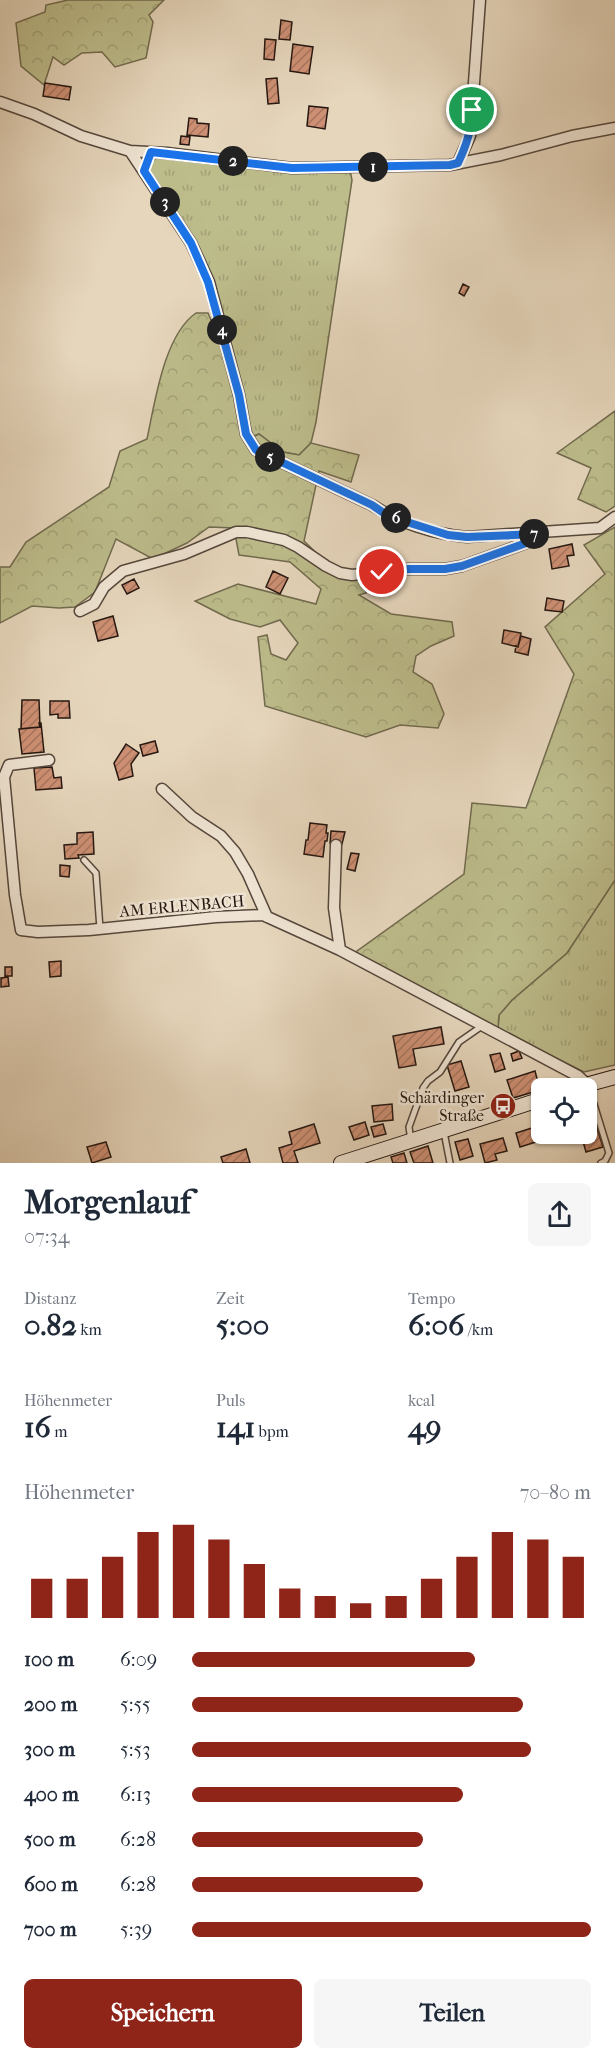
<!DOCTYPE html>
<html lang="de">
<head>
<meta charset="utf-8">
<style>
  body { margin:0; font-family:"IM FELL French Canon",serif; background:#f6f6f7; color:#1f2937; height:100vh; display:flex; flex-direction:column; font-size:22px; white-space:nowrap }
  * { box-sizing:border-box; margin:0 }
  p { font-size:20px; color:#747a83 }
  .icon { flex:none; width:33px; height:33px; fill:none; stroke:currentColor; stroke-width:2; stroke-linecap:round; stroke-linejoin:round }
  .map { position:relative; height:1163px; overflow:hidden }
  .side { display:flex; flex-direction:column; background:#fff; flex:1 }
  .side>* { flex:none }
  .tools { position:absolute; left:531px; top:1078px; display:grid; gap:12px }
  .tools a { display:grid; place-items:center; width:66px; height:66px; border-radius:9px; background:#fff; box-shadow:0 2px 4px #0004; font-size:30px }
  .pin { position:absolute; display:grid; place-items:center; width:51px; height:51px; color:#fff; margin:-26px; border:3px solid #fff; border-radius:50%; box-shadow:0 2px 6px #0007 }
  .km { position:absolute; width:30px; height:30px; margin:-15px; border-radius:50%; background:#222; color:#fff; font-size:16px; line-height:30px; text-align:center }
  .round { display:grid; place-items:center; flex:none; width:63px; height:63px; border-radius:9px; background:#f6f6f7 }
  .overview { display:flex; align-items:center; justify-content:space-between; height:102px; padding:0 24px }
  h1 { font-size:33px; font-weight:700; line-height:45px }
  .metrics { display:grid; grid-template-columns:repeat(3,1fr); gap:9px; height:102px; padding:6px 24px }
  .metrics div { display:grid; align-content:center }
  .metrics b { font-size:30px; font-weight:700 }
  .metrics small { font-size:16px; font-weight:400 }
  .metrics p { font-size:16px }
  .chart { height:168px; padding:12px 24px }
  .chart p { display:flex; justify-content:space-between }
  .chart svg { width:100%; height:108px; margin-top:6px; stroke:#8f2418; stroke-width:6 }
  .primary-button { display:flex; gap:12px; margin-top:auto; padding:12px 24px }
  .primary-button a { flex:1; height:69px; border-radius:9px; background:#8f2418; color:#fff; font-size:24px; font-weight:700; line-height:69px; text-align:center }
  .primary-button a+a { background:#f6f6f7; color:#1f2937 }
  ul { padding:0 24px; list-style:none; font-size:20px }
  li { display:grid; grid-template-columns:96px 72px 1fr; align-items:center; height:45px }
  li i { height:15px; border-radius:8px; background:#8f2418 }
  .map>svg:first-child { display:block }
</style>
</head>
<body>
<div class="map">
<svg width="615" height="1163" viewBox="0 0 615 1163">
  <defs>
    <pattern id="grass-tufts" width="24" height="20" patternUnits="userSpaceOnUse" patternTransform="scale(1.5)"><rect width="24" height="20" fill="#bdbc8b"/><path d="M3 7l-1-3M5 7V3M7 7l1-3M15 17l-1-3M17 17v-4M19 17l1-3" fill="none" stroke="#a2a177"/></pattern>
    <pattern id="forest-crowns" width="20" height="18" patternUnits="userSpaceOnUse" patternTransform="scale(1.5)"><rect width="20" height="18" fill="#bdbc8b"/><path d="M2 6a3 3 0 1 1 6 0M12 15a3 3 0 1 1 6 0" fill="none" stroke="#a2a177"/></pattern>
    <pattern id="building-hatch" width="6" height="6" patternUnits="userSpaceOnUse" patternTransform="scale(1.5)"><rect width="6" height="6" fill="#ce9074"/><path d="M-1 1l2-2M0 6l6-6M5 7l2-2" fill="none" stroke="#a7755e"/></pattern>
  </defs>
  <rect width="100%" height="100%" fill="#e6d6bc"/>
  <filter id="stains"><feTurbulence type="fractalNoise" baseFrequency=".00333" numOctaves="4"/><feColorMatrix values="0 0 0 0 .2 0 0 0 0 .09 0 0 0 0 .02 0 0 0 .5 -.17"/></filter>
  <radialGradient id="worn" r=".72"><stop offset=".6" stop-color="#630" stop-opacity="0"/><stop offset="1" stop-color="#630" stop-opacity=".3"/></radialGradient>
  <path fill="url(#grass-tufts)" stroke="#716a4e" stroke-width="1.5" d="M159,156L350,170L352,180L316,422L311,443L299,455L283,452L259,434L253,436L194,241L150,173C149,164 151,161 159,156Z
    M615,880V1065L584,1072L498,1029L499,1015L512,1000L567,953Z"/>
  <path fill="url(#forest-crowns)" stroke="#716a4e" stroke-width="1.5" d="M68,0H164L149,15L153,22L146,58L115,67L102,52L82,53L64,65L53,57L44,85L21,66L16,23L45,12L46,5Z
    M196,313H208C226,353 235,399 245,441L259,434L283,452L299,455L311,443L359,455L351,482L319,471L304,541L333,569L369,582L366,593L359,595L391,614L452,622L454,636L431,646L416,656L413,672L432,684L444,714L438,728L400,725L366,737L265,706L258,637L267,635L271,654L286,660L298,643L280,620L260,627L230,619L195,601L238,584L316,604L321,589L290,562L239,555L234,528L209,527L187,543L153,559L116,539L95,592L75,607L59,608L32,606L0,623V567H10L26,542L109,487L120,451L147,439C155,402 164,335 196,313Z
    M615,411V506L606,512L578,499L591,468L557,453Z
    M615,527V880L567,953L512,1000L499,1015L498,1029L353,954L464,874L472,803L526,808L574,674L545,627L605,574L584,545Z"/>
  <path fill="url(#building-hatch)" stroke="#251711" stroke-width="1.5" d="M281,20L292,22L290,40L279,39Z
    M265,39L276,40L274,60L264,59Z
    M293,44L313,47L309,74L290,71Z
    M277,78L279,103L268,104L266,79Z
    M45,83L71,87L69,100L43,96Z
    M309,106L328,108L325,129L307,126Z
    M189,118L197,119V123L209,124L208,137L187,135Z
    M181,136L190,137L189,145L180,144Z
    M463,284L469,287L464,296L459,293Z
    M572,544L574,555L567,556L569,566L552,569L549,549Z
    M273,571L288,578L280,594L266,587Z
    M134,579L139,588L127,594L122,585Z
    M547,598L564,601L562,612L545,610Z
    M113,616L118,636L98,641L93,622Z
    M504,630L521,633L518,647L502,643Z
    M521,636L531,639L528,655L515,652L516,646L518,647Z
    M22,700H39L40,727L21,729Z
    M50,701H69L70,718H58V714L50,715Z
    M39,723H41L44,752L22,754L19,729L40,727Z
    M155,741L158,752L143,756L140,745Z
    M126,744L139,753L131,764L133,776L119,780L114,763Z
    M52,767L54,778L61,777L62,788L36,790L34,768Z
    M310,823L327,825L326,833H328L327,841H325L323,857L304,854L306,840H308Z
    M331,831L345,832L342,844L330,843Z
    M93,832L94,854L78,855L79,858L65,859L64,845L77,844V833Z
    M351,853L359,854L355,871L347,869Z
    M60,865L70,866L69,877L60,876Z
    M61,961V976L50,977L49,962Z
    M5,967H12V976H5Z
    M8,977L9,986L1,987V978Z
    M441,1027L444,1044L413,1049L416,1065L399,1068L393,1036Z
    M519,1051L522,1058L513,1061L511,1054Z
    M500,1053L505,1069L495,1072L490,1055Z
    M461,1061L469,1087L455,1091L447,1065Z
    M535,1071L540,1090L513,1098L507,1080Z
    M392,1104L393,1120L374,1122L372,1106Z
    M591,1108L596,1125L589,1127L586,1109Z
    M365,1122L369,1135L354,1140L349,1127Z
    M314,1124L320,1143L294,1151L298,1163H283L279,1148L292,1144L289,1132Z
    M383,1124L386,1134L374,1137L371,1127Z
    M596,1125L603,1147L586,1152L581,1134H586V1128Z
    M532,1128L536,1142L520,1147L516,1133Z
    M503,1138L507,1151L495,1154L497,1160L485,1163L480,1144Z
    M468,1139L473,1156L460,1160L455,1142Z
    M106,1142L111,1157L92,1163L87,1147Z
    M428,1146L433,1163H414L410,1152Z
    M246,1149L250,1163H223L221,1157Z
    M404,1153L407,1163H393L391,1157Z"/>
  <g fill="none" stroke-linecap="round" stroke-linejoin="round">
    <g stroke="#55473c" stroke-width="8">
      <path id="service" d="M84,860L96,873L100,929
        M588,1085L609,1153L605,1161L601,1163
        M444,1132L450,1163
        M411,1141L409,1127L423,1088L428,1081L440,1072L459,1042L482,1026"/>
    </g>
    <g stroke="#55473c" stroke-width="13">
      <path id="minor" d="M0,102L34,114L81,136L130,151L167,153L292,168L450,165L501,155L572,136L615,128
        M130,151L191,243L209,282L239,395L246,434L256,450L372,505C399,523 434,534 467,537L600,528L615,517
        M458,163L470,136L471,124L480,0
        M80,611L94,604L104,587L123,571L184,554L236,532H247L284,540L298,547L326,566L340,573L352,575L409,569H445L462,566L529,542L534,538L535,534
        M49,760L9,765L4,777L15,895L21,930L38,932L89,930L216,917L263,915L340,950
        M162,789L192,817L221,836L235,852L248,874L267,917
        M336,845L334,908L340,950L578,1076L587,1084"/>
    </g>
    <g stroke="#251711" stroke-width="16">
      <path id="secondary" d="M571,1089L615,1077
        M341,1163L542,1099"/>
    </g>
    <use href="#service" stroke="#efe4d3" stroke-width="5"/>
    <use href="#minor" stroke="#efe4d3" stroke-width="10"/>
    <use href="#secondary" stroke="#efe4d3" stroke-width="14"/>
  </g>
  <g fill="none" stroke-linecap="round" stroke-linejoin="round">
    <g stroke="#fff" stroke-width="12">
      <path id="route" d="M382,572L409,569H445L462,566L529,542L534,538L536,534L467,537L448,535L388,516L372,505L256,450L246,434L239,395L208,282L191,243L144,171L151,152L292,168L450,165L458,163C467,144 471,131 472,110"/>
    </g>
    <use href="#route" stroke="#1a73e8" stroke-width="8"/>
  </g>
  <defs>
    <g id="bus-disc" transform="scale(1.35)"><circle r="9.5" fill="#8f2418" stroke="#efe4d3"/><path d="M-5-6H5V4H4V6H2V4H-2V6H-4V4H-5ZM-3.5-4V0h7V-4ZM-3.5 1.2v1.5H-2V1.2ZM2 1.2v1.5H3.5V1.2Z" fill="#fff"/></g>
  </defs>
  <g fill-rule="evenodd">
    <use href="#bus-disc" x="503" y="1106"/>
  </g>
  <g text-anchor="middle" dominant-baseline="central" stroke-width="5" stroke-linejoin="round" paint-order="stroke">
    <g font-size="16" fill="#251711" stroke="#efe4d3">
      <text transform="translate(182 906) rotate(-5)">AM ERLENBACH</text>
    </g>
    <g font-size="16" fill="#251711" stroke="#efe4d3" text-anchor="end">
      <text x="484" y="1097">Schärdinger<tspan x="484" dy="18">Straße</tspan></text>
    </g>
  </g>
  <rect width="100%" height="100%" filter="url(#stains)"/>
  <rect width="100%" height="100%" fill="url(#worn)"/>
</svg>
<div class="tools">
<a><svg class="icon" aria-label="locate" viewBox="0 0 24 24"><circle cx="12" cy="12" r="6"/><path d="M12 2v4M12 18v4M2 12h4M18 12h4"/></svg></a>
</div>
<div class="pin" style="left:472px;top:110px;background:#1e9e55"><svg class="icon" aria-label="arrive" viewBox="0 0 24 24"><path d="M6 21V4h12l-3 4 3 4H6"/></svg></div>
<div class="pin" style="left:382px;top:572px;background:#d93025"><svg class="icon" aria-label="check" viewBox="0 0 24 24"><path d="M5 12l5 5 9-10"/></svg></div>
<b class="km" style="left:373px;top:167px">1</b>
<b class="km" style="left:233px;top:161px">2</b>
<b class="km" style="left:165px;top:202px">3</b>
<b class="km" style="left:222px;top:330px">4</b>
<b class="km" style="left:270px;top:457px">5</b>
<b class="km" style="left:396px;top:518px">6</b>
<b class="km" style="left:534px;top:534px">7</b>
</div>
<section class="side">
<div class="overview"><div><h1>Morgenlauf</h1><p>07:34</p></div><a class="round"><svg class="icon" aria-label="share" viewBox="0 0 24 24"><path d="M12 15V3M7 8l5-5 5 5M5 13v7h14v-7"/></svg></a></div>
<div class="metrics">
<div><p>Distanz</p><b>0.82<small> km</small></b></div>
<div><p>Zeit</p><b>5:00</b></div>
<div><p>Tempo</p><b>6:06<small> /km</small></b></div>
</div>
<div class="metrics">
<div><p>Höhenmeter</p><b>16<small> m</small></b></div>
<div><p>Puls</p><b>141<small> bpm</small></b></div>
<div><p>kcal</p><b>49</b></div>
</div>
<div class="chart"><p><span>Höhenmeter</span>70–80 m</p>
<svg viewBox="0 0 160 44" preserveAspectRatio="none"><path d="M5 44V28M15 44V28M25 44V19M35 44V9M45 44V6M55 44V12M65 44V22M75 44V32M85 44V35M95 44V38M105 44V35M115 44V28M125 44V19M135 44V9M145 44V12M155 44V19"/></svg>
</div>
<ul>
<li><b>100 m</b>6:09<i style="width:71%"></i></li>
<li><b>200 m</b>5:55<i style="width:83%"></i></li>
<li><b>300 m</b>5:53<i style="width:85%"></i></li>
<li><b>400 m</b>6:13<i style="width:68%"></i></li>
<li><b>500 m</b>6:28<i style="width:58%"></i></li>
<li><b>600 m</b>6:28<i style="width:58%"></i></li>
<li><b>700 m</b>5:39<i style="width:100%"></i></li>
</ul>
<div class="primary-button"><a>Speichern</a><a>Teilen</a></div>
</section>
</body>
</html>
